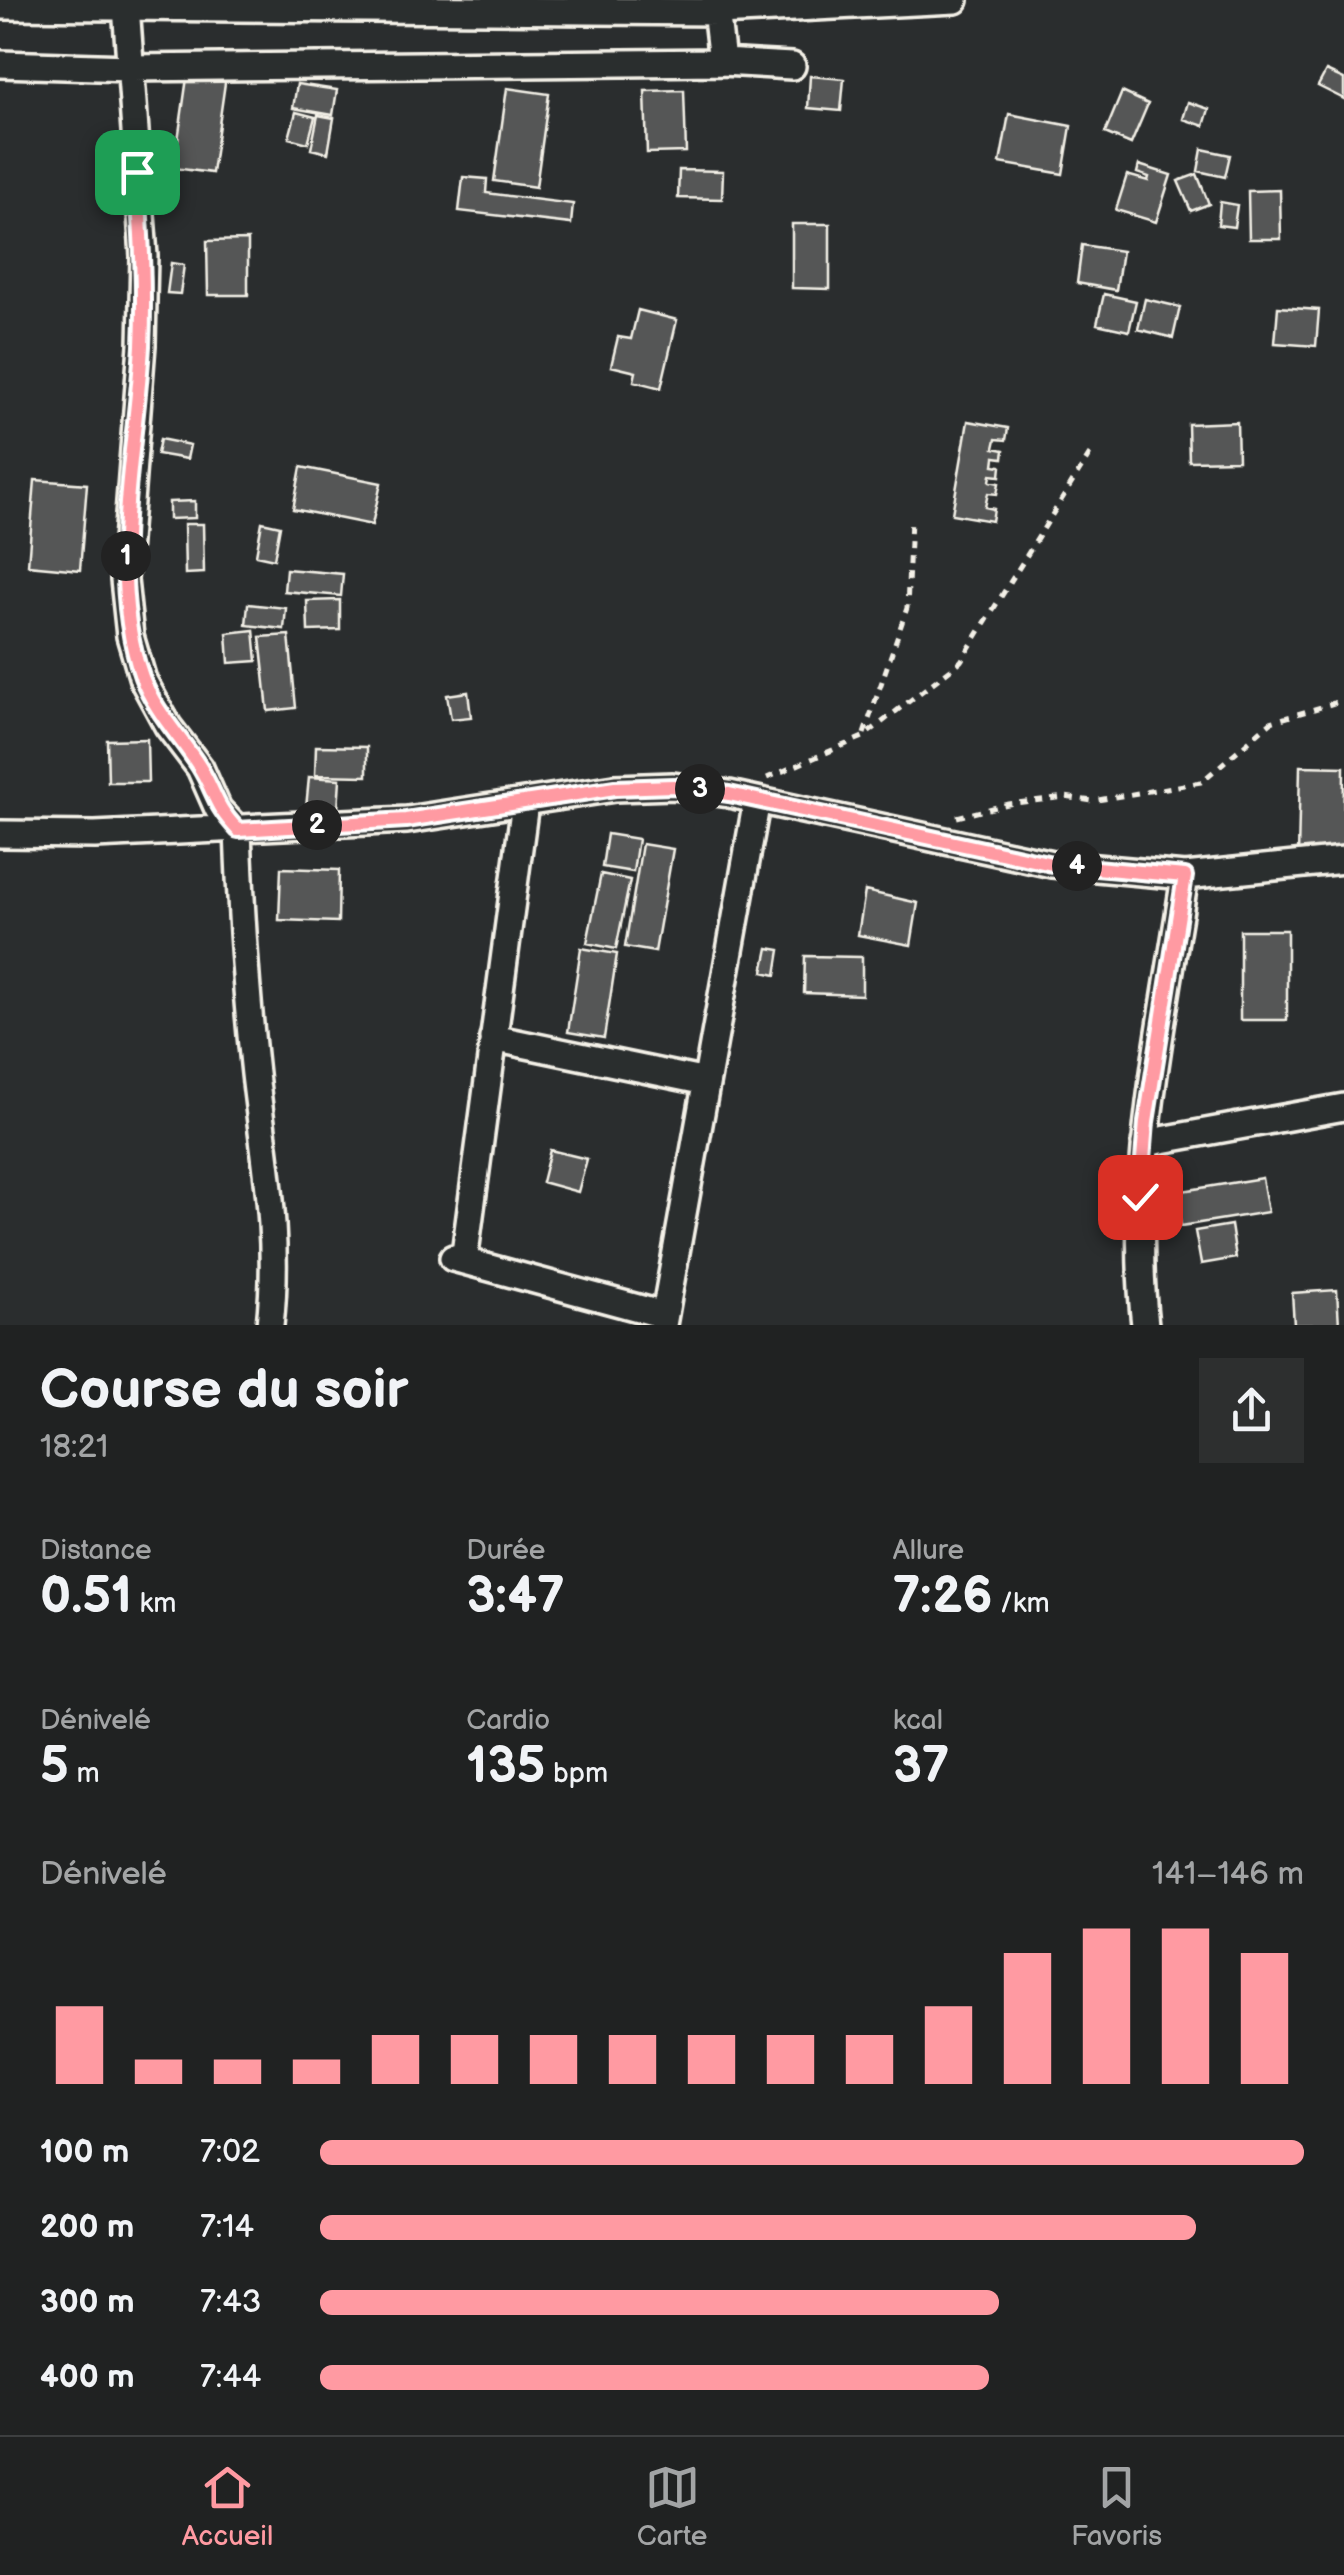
<!DOCTYPE html>
<html lang="fr">
<head>
<meta charset="utf-8">
<style>
  body { margin:0; font-family:"Balsamiq Sans",sans-serif; background:#2d2f2f; color:#f1f3f6; height:100vh; display:flex; flex-direction:column; font-size:38px; white-space:nowrap }
  * { box-sizing:border-box; margin:0 }
  p { font-size:32px; color:#a2a4a5 }
  .icon { flex:none; width:55px; height:55px; fill:none; stroke:currentColor; stroke-width:2; stroke-linecap:round; stroke-linejoin:round }
  .map { position:relative; height:1325px; overflow:hidden }
  .panel { display:flex; flex-direction:column; background:#202222; flex:1 }
  .panel>* { flex:none }
  .pin { position:absolute; display:grid; place-items:center; width:85px; height:85px; color:#fff; margin:-42px; border-radius:20px; box-shadow:0 5px 15px #0006 }
  .km { position:absolute; width:50px; height:50px; margin:-25px; border-radius:50%; background:#222; color:#fff; font-size:28px; line-height:50px; text-align:center }
  .round { display:grid; place-items:center; flex:none; width:105px; height:105px; border-radius:0px; background:#2d2f2f }
  .overview { display:flex; align-items:center; justify-content:space-between; height:170px; padding:0 40px }
  h1 { font-size:55px; font-weight:800; line-height:75px }
  .stats { display:grid; grid-template-columns:repeat(3,1fr); gap:15px; height:170px; padding:10px 40px }
  .stats div { display:grid; align-content:center }
  .stats b { font-size:50px; font-weight:800 }
  .stats small { font-size:28px; font-weight:400 }
  .stats p { font-size:28px }
  .chart { height:280px; padding:20px 40px }
  .chart p { display:flex; justify-content:space-between }
  .chart svg { width:100%; height:180px; margin-top:10px; stroke:#ff9aa2; stroke-width:6 }
  ul { padding:0 40px; list-style:none; font-size:32px }
  li { display:grid; grid-template-columns:160px 120px 1fr; align-items:center; height:75px }
  li i { height:25px; border-radius:12px; background:#ff9aa2 }
  .tab-bar { display:flex; justify-content:space-around; align-items:center; height:140px; border-top:2px solid #3d3f40; background:#202222; font-size:28px; color:#a2a4a5 }
  .tab-bar a { display:grid; justify-items:center; gap:5px }
  .tab-bar .on { color:#ff9aa2 }
  .map>svg:first-child { display:block }
</style>
</head>
<body>
<div class="map">
<svg width="1344" height="1325" viewBox="0 0 1344 1325">
  <rect width="100%" height="100%" fill="#2a2d2e"/>
  <filter id="ink" filterUnits="userSpaceOnUse"><feTurbulence type="fractalNoise" baseFrequency=".01" numOctaves="2"/><feDisplacementMap in="SourceGraphic" scale="20" xChannelSelector="R" yChannelSelector="G"/><feConvolveMatrix kernelMatrix="1 2 1 2 8 2 1 2 1" color-interpolation-filters="sRGB"/></filter>
  <g filter="url(#ink)">
    <path fill="#555756" stroke="#f4f1e8" stroke-width="2.5" d="M188,71L226,76L212,173L174,168Z
      M1326,71L1344,79V99L1318,86Z
      M810,76L844,79L841,111L808,108Z
      M297,84L337,90L333,115L293,108Z
      M507,88L549,94L536,187L494,181Z
      M684,90L686,152L647,153L645,91Z
      M1122,92L1148,104L1131,144L1105,133Z
      M1188,102L1209,109L1204,126L1183,119Z
      M296,112L315,117L308,143L289,138Z
      M1009,114L1071,126L1063,174L1000,163Z
      M318,115L334,118L328,153L311,149Z
      M1202,149L1230,155L1225,177L1198,171Z
      M1139,165L1171,175L1156,222L1116,210L1127,175L1148,181L1149,177L1137,173Z
      M679,170L723,171L722,199L678,198Z
      M1197,174L1209,204L1191,211L1178,181Z
      M463,177L487,179L486,193L573,204L571,224L459,211Z
      M1280,190L1281,239H1249L1248,191Z
      M1220,202L1237,205L1234,227L1218,225Z
      M792,224H830V289L792,288Z
      M248,240V295H208L207,241Z
      M1082,245L1122,251L1116,290L1077,283Z
      M171,263L184,265L180,294L167,293Z
      M1104,294L1136,301L1129,331L1097,324Z
      M1145,299L1180,307L1173,338L1138,329Z
      M1278,307L1319,310L1316,346L1275,343Z
      M638,310L677,320L661,388L634,381L636,372L611,366L618,337L631,339Z
      M968,421L1008,428L1006,440L996,439L994,448L1004,450L1003,458L995,457L994,465L1001,466L1000,476L991,475L990,481L999,483L997,494L988,493L985,507L994,509L992,521L952,514Z
      M1237,422L1238,460L1189,461L1188,424Z
      M160,439L190,445L187,459L157,454Z
      M301,467L381,483L372,525L293,509Z
      M35,480L87,484L80,570L28,565Z
      M195,501V518L169,519V502Z
      M262,522L280,526L274,559L256,555Z
      M184,524H203L204,573L185,574Z
      M286,569L343,574L341,596L284,591Z
      M340,600V630L308,631L307,601Z
      M248,604L286,608L284,629L246,625Z
      M254,630L257,661L229,663L227,633Z
      M289,635L296,708L268,711L260,637Z
      M468,692L471,717L451,719L447,695Z
      M147,739L148,782H108L107,740Z
      M316,746L367,747V776L315,775Z
      M1300,766L1344,767L1343,858L1298,857Z
      M309,777L340,779L338,810L306,808Z
      M607,834L638,839L633,872L602,867Z
      M642,844L673,849L655,952L625,947Z
      M281,868L339,870L338,922L279,920Z
      M601,874L630,880L616,949L587,943Z
      M865,891L918,903L911,945L858,935Z
      M1240,930H1287V1020H1240Z
      M581,948L617,954L604,1038L568,1032Z
      M768,948L780,950L776,975L763,972Z
      M805,956L862,957V995L804,993Z
      M550,1150L587,1159L578,1192L542,1182Z
      M1262,1178L1268,1212L1181,1226L1176,1192Z
      M1231,1225L1236,1258L1201,1264L1195,1231Z
      M1337,1290L1339,1325H1294L1292,1293Z"/>
    <g fill="none" stroke-linecap="round" stroke-linejoin="round">
      <g stroke="#f4f1e8" stroke-width="32">
        <path id="minor" d="M715,0L722,62
          M0,6L718,12L955,0
          M126,6L144,256L142,345L124,580L130,636L143,680L168,726L200,768L218,809L238,830C241,912 246,993 255,1074C265,1162 280,1235 270,1325
          M0,64L130,68L722,62L792,66
          M0,834L95,835L407,820L615,788L673,786L729,794L1052,864L1185,876L1344,860
          M493,1038L706,1082
          M1145,1143L1344,1107
          M453,1258L664,1315
          M464,1261L525,803
          M663,1325L757,800
          M1145,1325C1128,1174 1163,1025 1185,876"/>
      </g>
      <path stroke="#f4f1e8" stroke-width="5" stroke-dasharray="8 8" stroke-linecap="butt" d="M864,734L907,608L911,519
        M767,778L863,737L961,661L1090,454
        M957,817L1008,804L1065,797L1092,801L1201,782L1271,722L1344,700"/>
      <use href="#minor" stroke="#2a2d2e" stroke-width="25"/>
    </g>
  </g>
  <g fill="none" stroke-linecap="round" stroke-linejoin="round" filter="url(#ink)">
    <g stroke="#fff" stroke-width="20">
      <path id="route" d="M137,172C141,230 145,287 142,346C136,451 106,576 142,677C155,712 180,736 199,766C216,793 213,804 238,830L406,820L615,788L673,786L729,794L1052,864L1185,876L1146,1122L1140,1197"/>
    </g>
    <use href="#route" stroke="#ff9aa2" stroke-width="12"/>
  </g>
</svg>
<div class="pin" style="left:137px;top:172px;background:#1e9e55"><svg class="icon" aria-label="arrive" viewBox="0 0 24 24"><path d="M6 21V4h12l-3 4 3 4H6"/></svg></div>
<div class="pin" style="left:1140px;top:1197px;background:#d93025"><svg class="icon" aria-label="check" viewBox="0 0 24 24"><path d="M5 12l5 5 9-10"/></svg></div>
<b class="km" style="left:126px;top:556px">1</b>
<b class="km" style="left:317px;top:825px">2</b>
<b class="km" style="left:700px;top:789px">3</b>
<b class="km" style="left:1077px;top:866px">4</b>
</div>
<section class="panel">
<div class="overview"><div><h1>Course du soir</h1><p>18:21</p></div><a class="round"><svg class="icon" aria-label="share" viewBox="0 0 24 24"><path d="M12 15V3M7 8l5-5 5 5M5 13v7h14v-7"/></svg></a></div>
<div class="stats">
<div><p>Distance</p><b>0.51<small> km</small></b></div>
<div><p>Durée</p><b>3:47</b></div>
<div><p>Allure</p><b>7:26<small> /km</small></b></div>
</div>
<div class="stats">
<div><p>Dénivelé</p><b>5<small> m</small></b></div>
<div><p>Cardio</p><b>135<small> bpm</small></b></div>
<div><p>kcal</p><b>37</b></div>
</div>
<div class="chart"><p><span>Dénivelé</span>141–146 m</p>
<svg viewBox="0 0 160 44" preserveAspectRatio="none"><path d="M5 44V25M15 44V38M25 44V38M35 44V38M45 44V32M55 44V32M65 44V32M75 44V32M85 44V32M95 44V32M105 44V32M115 44V25M125 44V12M135 44V6M145 44V6M155 44V12"/></svg>
</div>
<ul>
<li><b>100 m</b>7:02<i style="width:100%"></i></li>
<li><b>200 m</b>7:14<i style="width:89%"></i></li>
<li><b>300 m</b>7:43<i style="width:69%"></i></li>
<li><b>400 m</b>7:44<i style="width:68%"></i></li>
</ul>
</section>
<nav class="tab-bar">
<a class="on"><svg class="icon" aria-label="home" viewBox="0 0 24 24"><path d="M3 11l9-7 9 7M6 9v11h12V9"/></svg>Accueil</a>
<a><svg class="icon" aria-label="map" viewBox="0 0 24 24"><path d="M3 6l6-2 6 2 6-2v14l-6 2-6-2-6 2zM9 4v14M15 6v14"/></svg>Carte</a>
<a><svg class="icon" aria-label="saved" viewBox="0 0 24 24"><path d="M7 4h10v16l-5-4-5 4z"/></svg>Favoris</a>
</nav>
</body>
</html>
